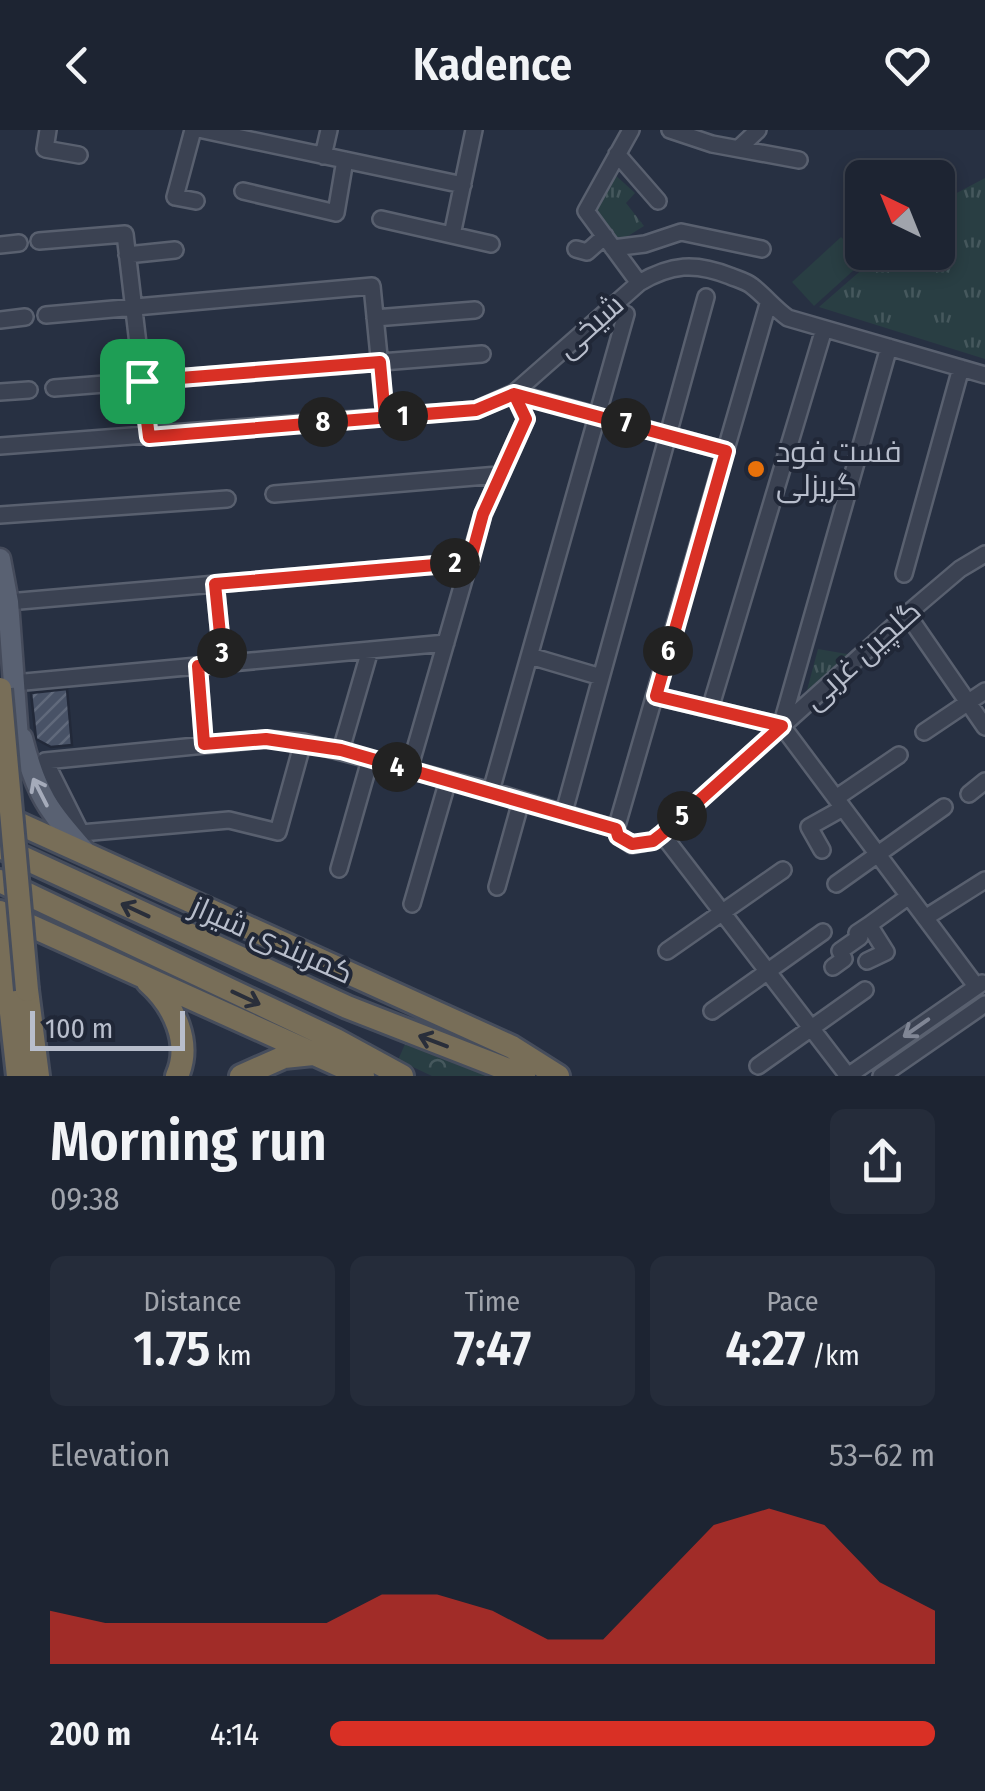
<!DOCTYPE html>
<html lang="en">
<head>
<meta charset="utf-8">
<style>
  body { margin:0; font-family:"Fira Sans Condensed",Cairo,sans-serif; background:#252c3a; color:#f1f3f6; height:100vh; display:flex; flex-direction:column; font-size:38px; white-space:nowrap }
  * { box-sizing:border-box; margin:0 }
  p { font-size:32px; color:#a0a4ac }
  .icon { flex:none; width:55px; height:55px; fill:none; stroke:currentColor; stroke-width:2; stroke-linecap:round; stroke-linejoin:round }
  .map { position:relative; height:946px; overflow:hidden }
  .panel { display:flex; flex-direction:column; background:#1d2432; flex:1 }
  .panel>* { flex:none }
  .needle { width:65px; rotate:317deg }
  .fabs { position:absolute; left:845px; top:30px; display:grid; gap:20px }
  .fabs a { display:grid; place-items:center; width:110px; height:110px; border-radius:15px; background:#1d2432; box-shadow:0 5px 15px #0003,0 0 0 2px #3b414d; font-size:50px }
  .scale { position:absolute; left:30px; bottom:25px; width:155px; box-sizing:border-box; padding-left:10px; border:5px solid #b8becc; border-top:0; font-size:28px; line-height:35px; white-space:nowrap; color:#b8becc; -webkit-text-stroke:8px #202737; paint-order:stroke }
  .pin { position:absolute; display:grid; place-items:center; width:85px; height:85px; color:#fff; margin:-42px; border-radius:20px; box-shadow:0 5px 15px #0006 }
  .km { position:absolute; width:50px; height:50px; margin:-25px; border-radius:50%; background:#222; color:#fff; font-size:28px; line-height:50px; text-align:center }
  .round { display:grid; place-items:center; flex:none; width:105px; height:105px; border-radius:15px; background:#252c3a }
  .summary { display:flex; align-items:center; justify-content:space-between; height:170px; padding:0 50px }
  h1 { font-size:55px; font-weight:600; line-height:75px }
  .metrics { display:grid; grid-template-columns:repeat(3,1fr); gap:15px; height:170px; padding:10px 50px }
  .metrics div { display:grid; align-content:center; border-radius:15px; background:#252c3a; text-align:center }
  .metrics b { font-size:50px; font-weight:600 }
  .metrics small { font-size:28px; font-weight:400 }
  .metrics p { font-size:28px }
  .chart { height:280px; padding:20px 50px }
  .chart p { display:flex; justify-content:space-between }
  .chart svg { width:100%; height:180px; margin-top:10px; fill:#d93025; opacity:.7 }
  ul { padding:0 50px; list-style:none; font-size:32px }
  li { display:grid; grid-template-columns:160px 120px 1fr; align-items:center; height:75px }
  li i { height:25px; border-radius:12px; background:#d93025 }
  header { display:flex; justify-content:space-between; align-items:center; height:130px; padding:0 50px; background:#1d2432; font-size:45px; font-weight:600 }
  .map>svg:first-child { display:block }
</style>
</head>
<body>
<header><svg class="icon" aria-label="back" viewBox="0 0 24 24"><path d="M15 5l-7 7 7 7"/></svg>Kadence<svg class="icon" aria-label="heart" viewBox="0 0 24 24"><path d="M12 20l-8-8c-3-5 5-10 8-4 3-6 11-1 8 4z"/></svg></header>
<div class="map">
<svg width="985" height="946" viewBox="0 0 985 946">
  <defs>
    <pattern id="forest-crowns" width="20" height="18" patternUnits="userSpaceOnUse" patternTransform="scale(2.5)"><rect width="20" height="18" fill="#293e43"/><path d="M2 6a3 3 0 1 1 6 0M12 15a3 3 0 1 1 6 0" fill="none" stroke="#46585d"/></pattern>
    <pattern id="park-tufts" width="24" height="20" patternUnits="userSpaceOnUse" patternTransform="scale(2.5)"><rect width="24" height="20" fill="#293e43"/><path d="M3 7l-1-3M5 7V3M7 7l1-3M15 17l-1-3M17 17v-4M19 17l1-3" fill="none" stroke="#46585d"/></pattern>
    <pattern id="building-hatch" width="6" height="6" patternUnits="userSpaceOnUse" patternTransform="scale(2.5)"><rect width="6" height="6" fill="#485266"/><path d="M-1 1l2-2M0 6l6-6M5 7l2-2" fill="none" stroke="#60697b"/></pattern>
  </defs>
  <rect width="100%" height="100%" fill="#273042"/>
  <path fill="#293e43" d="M841,107L865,130L814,176L792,152Z"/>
  <path fill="url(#forest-crowns)" d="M406,912L497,946H432L398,930Z"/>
  <path fill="url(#park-tufts)" d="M613,43L635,63L626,73L644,96L617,113L595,79Z
    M985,48V229L819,177L881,123L938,122V73Z
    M818,519L847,524V534L822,558L806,564Z"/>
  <path fill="url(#building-hatch)" stroke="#222939" stroke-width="2.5" d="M67,559L72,615L51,617L36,609L31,563Z"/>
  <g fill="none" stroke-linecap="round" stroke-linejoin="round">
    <g stroke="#59606f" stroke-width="20">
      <path id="minor" d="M48,0L45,19L79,25
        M193,0L175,67L196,71
        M203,0L463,55
        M631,0L586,81L639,153
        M670,0L712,14L799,30
        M739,18L758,0
        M617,24L658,71
        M323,26L329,0
        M243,61L336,83L345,30
        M381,89L491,114
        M452,105L474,0
        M39,111L125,104L149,307
        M0,115L19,113
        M613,118L645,114L681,102L762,119
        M576,119L587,122L605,106
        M127,125L175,120
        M46,185L372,156L385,287
        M375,188L475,180
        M0,190L25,187
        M54,258L482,224
        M0,262L29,260
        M514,263L726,321
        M0,316L476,280L514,263L639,153C671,134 695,132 730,146C737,149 746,151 752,156C765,166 775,179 788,188L985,245
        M274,364L498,345
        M0,385L227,369
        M904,444L961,238
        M215,454L223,534
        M8,472L469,432
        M907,484L985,597
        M530,526L601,547
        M198,536L204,614
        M14,553L446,513
        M656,566L782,596
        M710,579L824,199
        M782,593L889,217
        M782,596L976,856
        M924,602L985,561
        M303,612L278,702L229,690L81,703L45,631L266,609L303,612L491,661L616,699
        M341,620L370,520
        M409,640L483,384L526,289L514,263
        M491,661L626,184
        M969,664L985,651
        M836,668L899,625
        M564,682L706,167
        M616,699L768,174
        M616,699L619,706L632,715L653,711L662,704L907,484L960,439L985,424
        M662,704L848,946
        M822,720L809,697L843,678
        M339,739L370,630
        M836,754L944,677
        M497,757L521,671
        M412,774L448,650
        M925,788L985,750
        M667,821L783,740
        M867,831L886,822L869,795L909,766
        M833,837L844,829L840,821L860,807L857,803L869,795
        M712,881L823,802
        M758,936L865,860
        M848,946L982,853
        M881,946L985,874"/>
    </g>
    <g stroke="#454b5b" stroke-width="25">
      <path id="major" d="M0,429L8,472L19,622L13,636L3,645
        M22,608C37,667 48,679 87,724"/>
    </g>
    <g stroke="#464d5c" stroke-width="28">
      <path id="highway" d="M0,685L512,917L558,946
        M0,717L347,877L524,946
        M0,751L336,910L402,946
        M0,782L363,946
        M0,784L18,946
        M148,852C174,875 192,913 177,946
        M27,860L38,946
        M241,946L284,927L313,924"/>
    </g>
    <use href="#minor" stroke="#3b4252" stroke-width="15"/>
    <use href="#major" stroke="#596172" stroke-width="20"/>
    <use href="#highway" stroke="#786e58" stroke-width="22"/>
    <g stroke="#464d5c" stroke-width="28" stroke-linecap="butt">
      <path id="highway-bridge" d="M0,559L27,860"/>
    </g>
    <use href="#highway-bridge" stroke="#786e58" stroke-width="22"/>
  </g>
  <defs><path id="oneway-shaft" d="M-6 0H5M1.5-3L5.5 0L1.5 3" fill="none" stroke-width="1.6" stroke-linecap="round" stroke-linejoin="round" transform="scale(2.5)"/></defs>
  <use stroke="#a5abba" href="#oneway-shaft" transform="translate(40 662) rotate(-117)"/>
  <g stroke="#292e3a">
    <use href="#oneway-shaft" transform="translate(135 780) rotate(-155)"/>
    <use href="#oneway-shaft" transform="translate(246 868) rotate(25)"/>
    <use href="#oneway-shaft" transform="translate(433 911) rotate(-159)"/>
  </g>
  <use stroke="#808695" href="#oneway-shaft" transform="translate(916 898) rotate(145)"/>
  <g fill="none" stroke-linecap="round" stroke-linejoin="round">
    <g stroke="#fff" stroke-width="20">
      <path id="route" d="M142,251L380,232L385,287L476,280L514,264L526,289L483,384L470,432L215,454L223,534L198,536L204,614L266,609L341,620L616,699L618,706L632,714L653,711L662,704L782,596L656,566L726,321L514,264L476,280L149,307L142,251"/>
    </g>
    <use href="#route" stroke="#d93025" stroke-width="12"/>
  </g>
  <circle fill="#e8710a" stroke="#202737" stroke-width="4" cx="756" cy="339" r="10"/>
  <g text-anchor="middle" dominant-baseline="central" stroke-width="8" stroke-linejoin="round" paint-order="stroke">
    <g font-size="30" fill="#b8becc" stroke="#202737">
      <text transform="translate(590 196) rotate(-42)">شیخی</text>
      <text transform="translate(862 525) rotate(-42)">گلچین غربی</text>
      <text transform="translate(272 810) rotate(24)">کمربندی شیراز</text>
    </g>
    <g font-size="30" fill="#b8becc" stroke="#202737" text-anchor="start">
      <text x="776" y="322">فست فود<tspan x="776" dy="34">گریزلی</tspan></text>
    </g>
  </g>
</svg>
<div class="fabs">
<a><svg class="needle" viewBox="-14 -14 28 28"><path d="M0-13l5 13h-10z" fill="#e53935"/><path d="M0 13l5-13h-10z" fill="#a0a4ac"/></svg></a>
</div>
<div class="scale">100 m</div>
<div class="pin" style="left:142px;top:251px;background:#1e9e55"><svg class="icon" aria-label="arrive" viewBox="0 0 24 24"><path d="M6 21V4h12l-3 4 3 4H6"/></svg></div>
<b class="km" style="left:403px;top:286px">1</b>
<b class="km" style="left:455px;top:433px">2</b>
<b class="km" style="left:222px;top:523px">3</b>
<b class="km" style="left:397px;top:637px">4</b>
<b class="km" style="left:682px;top:686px">5</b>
<b class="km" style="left:668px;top:521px">6</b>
<b class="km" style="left:626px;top:293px">7</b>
<b class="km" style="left:323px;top:292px">8</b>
</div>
<section class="panel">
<div class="summary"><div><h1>Morning run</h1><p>09:38</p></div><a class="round"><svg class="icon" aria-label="share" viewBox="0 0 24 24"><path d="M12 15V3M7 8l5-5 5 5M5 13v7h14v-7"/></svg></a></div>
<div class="metrics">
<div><p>Distance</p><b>1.75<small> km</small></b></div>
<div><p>Time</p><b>7:47</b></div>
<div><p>Pace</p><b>4:27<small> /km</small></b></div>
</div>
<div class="chart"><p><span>Elevation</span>53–62 m</p>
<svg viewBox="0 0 160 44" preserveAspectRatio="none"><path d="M0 44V31L10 34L20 34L30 34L40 34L50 34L60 27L70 27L80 31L90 38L100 38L110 24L120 10L130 6L140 10L150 24L160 31V44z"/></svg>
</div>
<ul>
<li><b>200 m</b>4:14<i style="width:100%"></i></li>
</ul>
</section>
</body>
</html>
